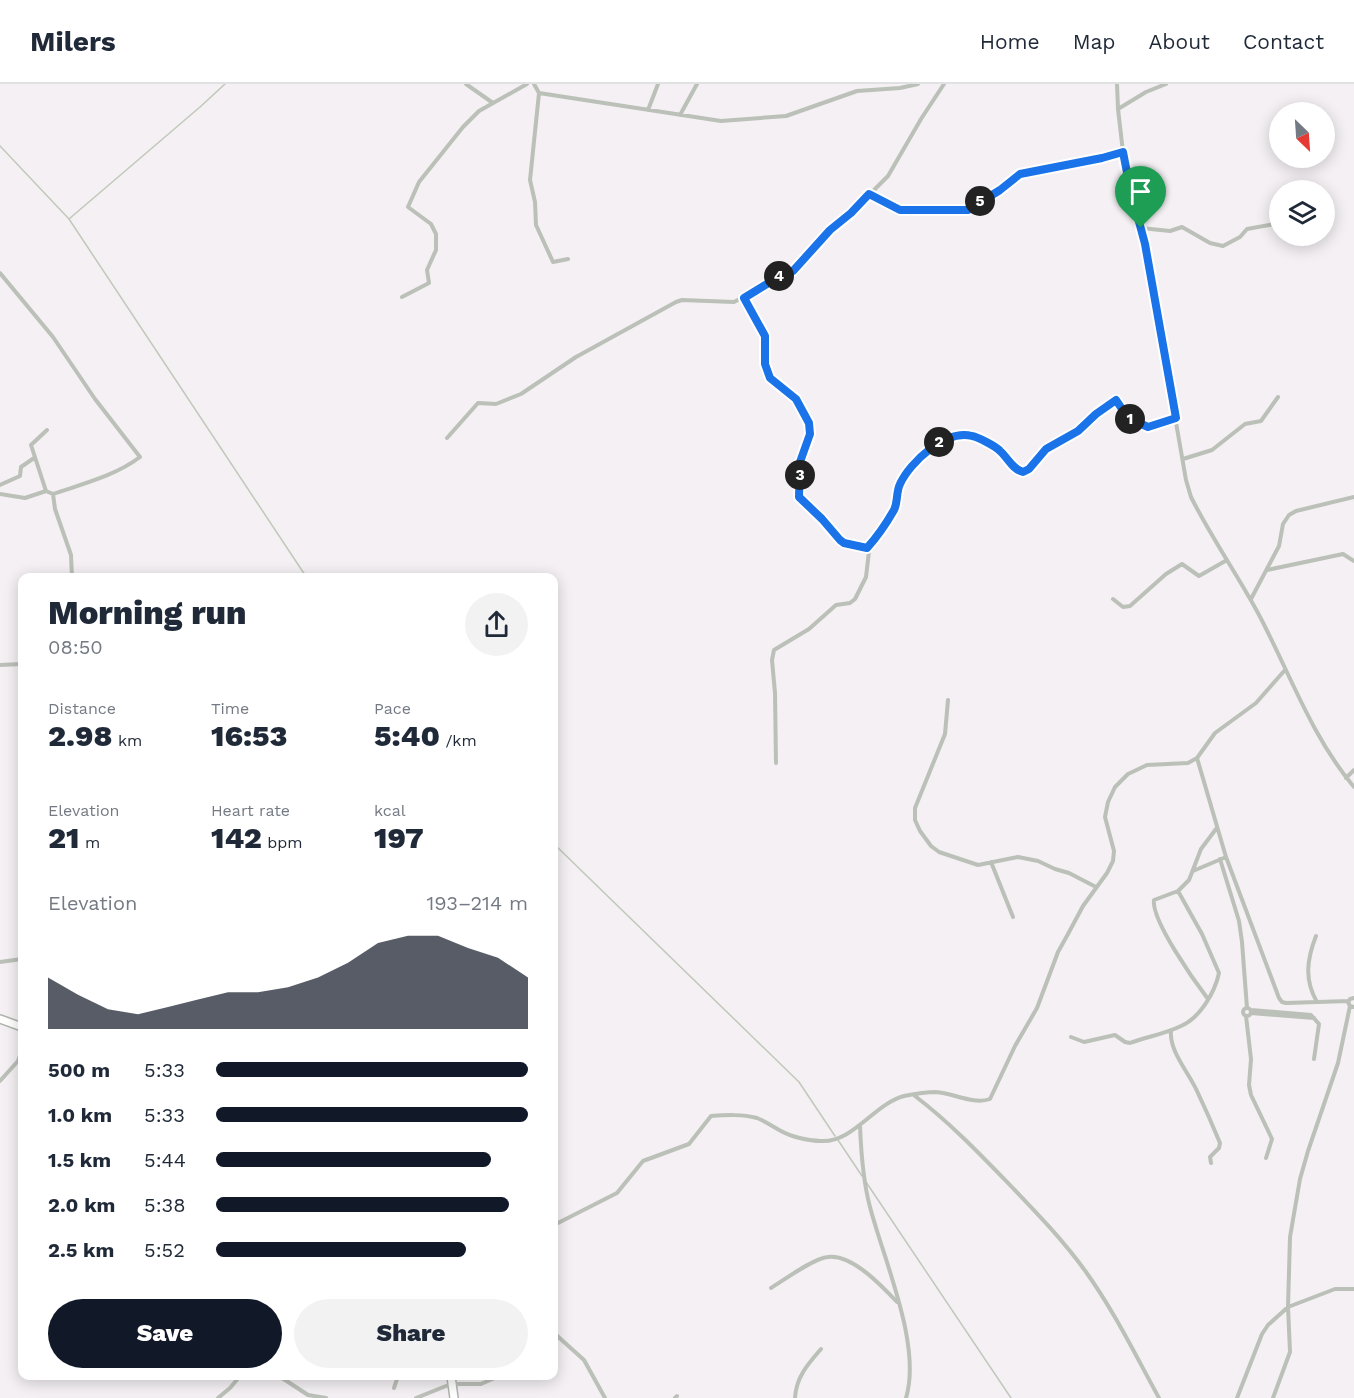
<!DOCTYPE html>
<html lang="en">
<head>
<meta charset="utf-8">
<style>
  body { margin:0; font-family:"Work Sans",sans-serif; background:#f2f2f3; color:#1f2937; height:100vh; display:flex; flex-direction:column; font-size:22px; white-space:nowrap }
  * { box-sizing:border-box; margin:0 }
  p { font-size:20px; color:#747a83 }
  .icon { flex:none; width:33px; height:33px; fill:none; stroke:currentColor; stroke-width:2; stroke-linecap:round; stroke-linejoin:round }
  .map { position:relative; flex:1; overflow:hidden }
  .side { position:absolute; left:18px; top:489px; width:540px; height:807px; display:flex; flex-direction:column; background:#fff; border-radius:12px; box-shadow:0 3px 15px #0003 }
  .side>* { flex:none }
  .needle { width:39px; rotate:155deg }
  .controls { position:absolute; left:1269px; top:18px; display:grid; gap:12px }
  .controls a { display:grid; place-items:center; width:66px; height:66px; border-radius:50%; background:#fff; box-shadow:0 3px 15px #0003; font-size:30px }
  .pin { position:absolute; display:grid; place-items:center; width:51px; height:51px; color:#fff; margin:-62px -26px; border-radius:50% 50% 50% 0; rotate:-45deg; box-shadow:0 0 6px #0007 }
  .pin .icon { rotate:45deg }
  .km { position:absolute; width:30px; height:30px; margin:-15px; border-radius:50%; background:#222; color:#fff; font-size:16px; line-height:30px; text-align:center }
  .round { display:grid; place-items:center; flex:none; width:63px; height:63px; border-radius:32px; background:#f2f2f3 }
  .head { display:flex; align-items:center; justify-content:space-between; height:102px; padding:0 30px }
  h1 { font-size:33px; font-weight:800; line-height:45px }
  .metrics { display:grid; grid-template-columns:repeat(3,1fr); gap:9px; height:102px; padding:6px 30px }
  .metrics div { display:grid; align-content:center }
  .metrics b { font-size:30px; font-weight:800 }
  .metrics small { font-size:16px; font-weight:400 }
  .metrics p { font-size:16px }
  .chart { height:168px; padding:12px 30px }
  .chart p { display:flex; justify-content:space-between }
  .chart svg { width:100%; height:108px; margin-top:6px; fill:#111827; opacity:.7 }
  .action { display:flex; gap:12px; margin-top:auto; padding:12px 30px }
  .action a { flex:1; height:69px; border-radius:36px; background:#111827; color:#fff; font-size:24px; font-weight:800; line-height:69px; text-align:center }
  .action a+a { background:#f2f2f3; color:#1f2937 }
  ul { padding:0 30px; list-style:none; font-size:20px }
  li { display:grid; grid-template-columns:96px 72px 1fr; align-items:center; height:45px }
  li i { height:15px; border-radius:8px; background:#111827 }
  header { display:flex; align-items:center; gap:36px; box-sizing:border-box; height:84px; padding:0 30px; background:#fff; border-bottom:2px solid #e0e1e3 }
  header strong { font-size:28px }
  nav { display:flex; gap:33px; margin-inline-start:auto; font-size:21px }
  .map>svg:first-child { display:block }
</style>
</head>
<body>
<header>
<strong>Milers</strong>
<nav><a>Home</a><a>Map</a><a>About</a><a>Contact</a></nav>
</header>
<div class="map">
<svg width="1354" height="1314" viewBox="0 0 1354 1314">
  <rect width="100%" height="100%" fill="#f4f0f3"/>
  <g fill="none" stroke-linecap="round" stroke-linejoin="round">
    <path stroke="#c1c8bb" stroke-width="1.5" d="M0,62L69,135L307,494
      M69,135L200,23L225,0
      M554,760L799,998L835,1052
      M838,1056L862,1092
      M866,1098L1011,1314"/>
    <g stroke="#afb4ac" stroke-width="10">
      <path id="highway" d="M0,935L22,943
        M451,1292L454,1314"/>
    </g>
    <path stroke="#bbc0b8" stroke-width="4" d="M466,0L493,19
      M534,0L539,9L530,96L535,118L536,141L553,178L568,175
      M1117,0L1118,25L1123,68L1130,104L1145,160L1186,396L1191,413C1211,453 1237,490 1258,529C1289,587 1311,652 1354,703
      M539,9L721,37L786,32L857,7L900,4L918,0
      M1118,25L1146,8L1166,0
      M648,26L658,0
      M680,31L697,0
      M870,110L900,126H968L998,107L1020,90L1103,74L1123,68
      M1141,144L1170,147L1182,143L1210,159L1223,162L1240,153L1247,145L1280,139
      M0,189L53,253L95,315L140,373C115,392 82,400 53,410
      M402,213L429,199L427,186L436,166V150L431,140L408,123L419,98L463,43L479,27L527,0
      M744,214L765,252V280L770,294L796,315L809,339L810,350L800,379L798,406L800,415L822,435L840,456L867,464L869,467L866,493L855,515L850,519L836,521L809,545L774,566L772,576L775,609L776,679
      M47,346L31,361L46,407L53,410L55,425L71,471L72,494
      M447,354L478,319L496,320L521,310L576,273L676,218L682,216L734,218L793,187L830,146L851,129L888,92L921,35L944,0
      M1183,375L1212,366L1245,340L1261,337L1278,313
      M0,401L20,392L21,383L34,374
      M0,410L25,414L46,407
      M867,464C877,453 886,440 894,426C897,419 896,411 898,404C905,381 946,345 972,352C978,353 997,363 1000,367C1008,374 1012,385 1023,388L1029,385L1046,365L1078,347L1096,330L1116,316L1128,334L1148,343L1176,334
      M1267,486L1343,470L1354,477
      M1113,515L1123,523L1130,522L1166,490L1182,480L1199,492L1227,476
      M1251,515L1279,462L1283,440L1289,431L1296,427L1354,413
      M0,581L22,580
      M948,616L945,650L915,724V736L920,747L931,762L939,768L978,781L1018,773L1038,777L1055,785L1069,789L1096,803
      M1197,674L1226,773L1279,914L1282,918L1286,919L1349,917
      M1346,694L1354,686
      M1220,775L1239,837L1242,858L1247,924
      M991,778L1013,833
      M1193,787L1226,773
      M1178,807L1154,816C1151,836 1195,898 1208,915
      M1316,852C1307,875 1304,896 1317,918
      M0,878L22,875
      M1354,914L1350,915L1348,918L1350,922L1354,923
      M1243 928a4 4 0 1 1 8 0a4 4 0 1 1-8 0Z
      M1251,926L1311,931L1319,940L1314,975
      M1251,929L1314,934
      M1246,932L1251,975L1249,1001L1251,1011L1272,1055L1266,1074
      M1171,947C1169,967 1189,989 1197,1007C1205,1024 1213,1042 1220,1059L1219,1064L1210,1073L1211,1079
      M1071,953L1084,958L1115,951L1125,958L1130,959C1146,953 1165,950 1181,942C1200,934 1215,908 1219,889L1202,850L1178,807L1189,796L1201,765L1216,745
      M0,997L18,977L22,966
      M915,1012C949,1038 978,1068 1008,1099C1035,1127 1063,1156 1086,1188C1114,1227 1136,1272 1159,1314
      M860,1041C861,1068 863,1097 870,1123C884,1177 922,1261 906,1314
      M554,1141L617,1109L643,1077L689,1060L711,1032C726,1031 742,1030 757,1034C765,1037 773,1043 781,1047C792,1053 809,1057 821,1057C853,1059 874,1020 904,1012C914,1010 926,1008 936,1008C953,1009 974,1021 990,1015L1015,962L1037,924L1058,868L1068,850L1083,822L1107,789L1113,777L1114,767L1105,733L1108,718L1115,703L1128,690L1147,681L1188,679L1197,674L1215,649L1256,619L1285,586
      M771,1204C784,1196 814,1174 828,1173C852,1170 882,1202 897,1218
      M554,1249L584,1276L605,1314
      M554,1258L557,1253
      M279,1292L308,1311L326,1314
      M285,1296L293,1292
      M394,1304L398,1292
      M218,1314L230,1304L240,1292
      M416,1314L451,1300H481L499,1292
      M675,1314L677,1312
      M795,1314C796,1293 808,1280 821,1265
      M1237,1314L1262,1250L1268,1241L1288,1223L1290,1153L1300,1095L1308,1067L1338,979L1350,922
      M1273,1314L1290,1268L1288,1223L1335,1205H1354"/>
    <use href="#highway" stroke="#fff" stroke-width="7"/>
  </g>
  <g fill="none" stroke-linecap="round" stroke-linejoin="round">
    <g stroke="#fff" stroke-width="12">
      <path id="route" d="M1123,68L1130,104L1145,160L1176,334L1148,343L1128,334L1116,316L1096,330L1078,347L1046,365L1029,385L1023,388C1012,385 1008,374 1000,367C997,363 978,353 972,352C946,345 910,378 900,400C896,408 898,418 894,426C886,440 877,453 867,464L844,459L840,456L822,435L799,413L800,378L810,350L809,339L796,315L770,294L765,280V252L744,214L780,192L793,187L830,146L851,129L869,110L900,126H968L1000,106L1020,90L1102,74Z"/>
    </g>
    <use href="#route" stroke="#1a73e8" stroke-width="8"/>
  </g>
</svg>
<div class="controls">
<a><svg class="needle" viewBox="-14 -14 28 28"><path d="M0-13l5 13h-10z" fill="#e53935"/><path d="M0 13l5-13h-10z" fill="#747a83"/></svg></a>
<a><svg class="icon" aria-label="layers" viewBox="0 0 24 24"><path d="M12 4l9 5-9 5-9-5zM3 14l9 5 9-5"/></svg></a>
</div>
<div class="pin" style="left:1141px;top:144px;background:#1e9e55"><svg class="icon" aria-label="arrive" viewBox="0 0 24 24"><path d="M6 21V4h12l-3 4 3 4H6"/></svg></div>
<b class="km" style="left:1130px;top:335px">1</b>
<b class="km" style="left:939px;top:358px">2</b>
<b class="km" style="left:800px;top:391px">3</b>
<b class="km" style="left:779px;top:192px">4</b>
<b class="km" style="left:980px;top:117px">5</b>
<section class="side">
<div class="head"><div><h1>Morning run</h1><p>08:50</p></div><a class="round"><svg class="icon" aria-label="share" viewBox="0 0 24 24"><path d="M12 15V3M7 8l5-5 5 5M5 13v7h14v-7"/></svg></a></div>
<div class="metrics">
<div><p>Distance</p><b>2.98<small> km</small></b></div>
<div><p>Time</p><b>16:53</b></div>
<div><p>Pace</p><b>5:40<small> /km</small></b></div>
</div>
<div class="metrics">
<div><p>Elevation</p><b>21<small> m</small></b></div>
<div><p>Heart rate</p><b>142<small> bpm</small></b></div>
<div><p>kcal</p><b>197</b></div>
</div>
<div class="chart"><p><span>Elevation</span>193–214 m</p>
<svg viewBox="0 0 160 44" preserveAspectRatio="none"><path d="M0 44V23L10 30L20 36L30 38L40 35L50 32L60 29L70 29L80 27L90 23L100 17L110 9L120 6L130 6L140 11L150 15L160 23V44z"/></svg>
</div>
<ul>
<li><b>500 m</b>5:33<i style="width:100%"></i></li>
<li><b>1.0 km</b>5:33<i style="width:100%"></i></li>
<li><b>1.5 km</b>5:44<i style="width:88%"></i></li>
<li><b>2.0 km</b>5:38<i style="width:94%"></i></li>
<li><b>2.5 km</b>5:52<i style="width:80%"></i></li>
</ul>
<div class="action"><a>Save</a><a>Share</a></div>
</section>
</div>
</body>
</html>
